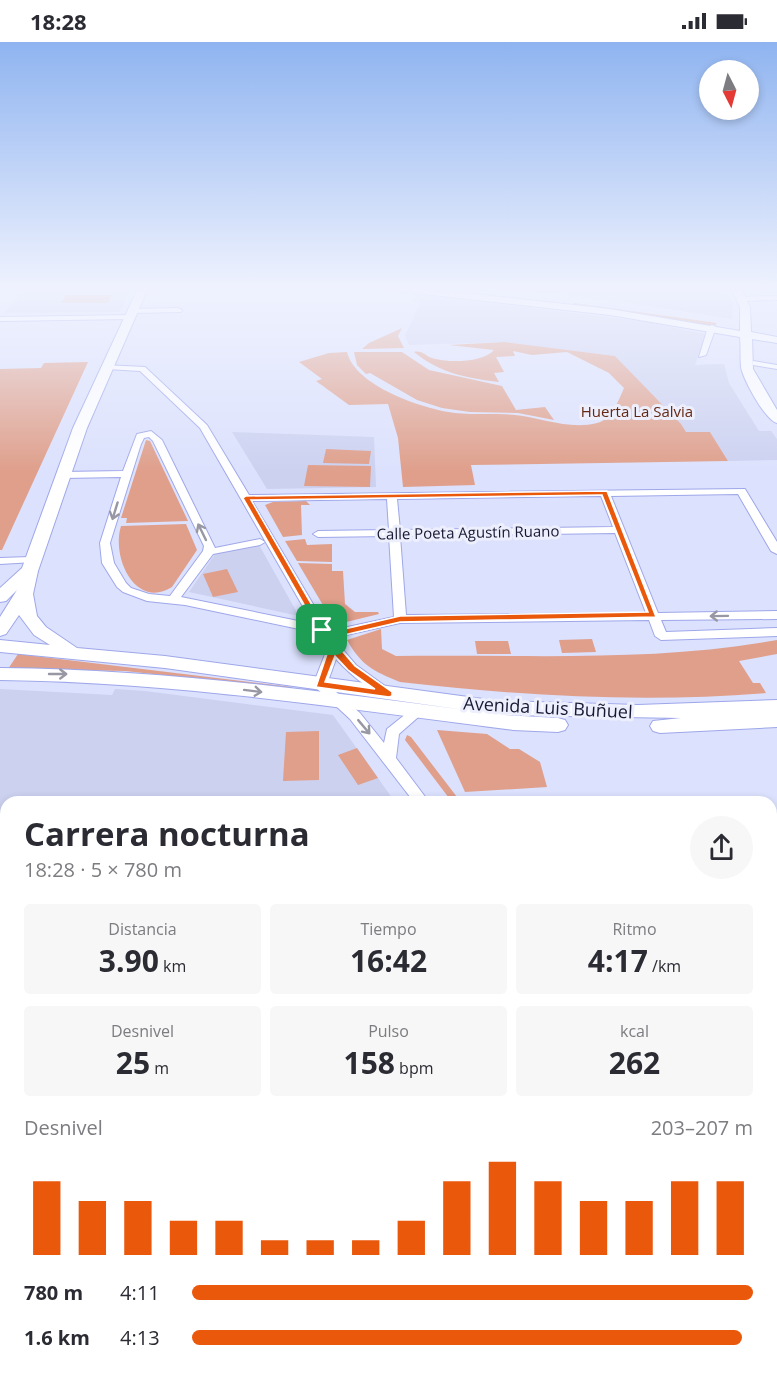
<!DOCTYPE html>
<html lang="es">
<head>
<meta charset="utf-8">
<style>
  body { margin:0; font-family:"Open Sans",sans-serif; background:#f7f7f7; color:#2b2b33; height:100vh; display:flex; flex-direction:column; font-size:22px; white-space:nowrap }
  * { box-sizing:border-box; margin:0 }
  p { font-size:20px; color:#7c7c81 }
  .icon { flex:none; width:33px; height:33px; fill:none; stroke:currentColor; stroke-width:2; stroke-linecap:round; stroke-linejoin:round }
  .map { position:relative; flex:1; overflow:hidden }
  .sheet { position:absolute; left:0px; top:754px; width:777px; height:578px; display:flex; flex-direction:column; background:#fff; border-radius:18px 18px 0 0; box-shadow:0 3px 9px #0003 }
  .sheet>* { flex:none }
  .needle { width:39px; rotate:174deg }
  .controls { position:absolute; left:699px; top:18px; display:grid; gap:12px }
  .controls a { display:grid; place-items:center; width:60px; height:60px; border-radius:50%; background:#fff; box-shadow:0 3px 9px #0003; font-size:30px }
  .pin { position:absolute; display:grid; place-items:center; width:51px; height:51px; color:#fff; margin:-26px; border-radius:12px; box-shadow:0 3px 9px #0006 }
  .round { display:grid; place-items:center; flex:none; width:63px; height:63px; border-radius:32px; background:#f7f7f7 }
  .head { display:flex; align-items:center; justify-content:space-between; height:102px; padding:0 24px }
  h1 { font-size:33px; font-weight:700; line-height:45px }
  .figures { display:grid; grid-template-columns:repeat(3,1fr); gap:9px; height:102px; padding:6px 24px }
  .figures div { display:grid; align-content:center; border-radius:6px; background:#f7f7f7; text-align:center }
  .figures b { font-size:30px; font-weight:700 }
  .figures small { font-size:16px; font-weight:400 }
  .figures p { font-size:16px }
  .chart { height:168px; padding:12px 24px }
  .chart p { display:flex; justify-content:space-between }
  .chart svg { width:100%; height:108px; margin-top:6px; stroke:#ea580c; stroke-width:6 }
  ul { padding:0 24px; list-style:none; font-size:20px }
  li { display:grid; grid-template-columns:96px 72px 1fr; align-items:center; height:45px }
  li i { height:15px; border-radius:8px; background:#ea580c }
  .status { display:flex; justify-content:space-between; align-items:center; height:42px; padding:0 30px; background:#fff; direction:ltr }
  .status svg { height:16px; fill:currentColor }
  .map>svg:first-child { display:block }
</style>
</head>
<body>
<div class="status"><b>18:28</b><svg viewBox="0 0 49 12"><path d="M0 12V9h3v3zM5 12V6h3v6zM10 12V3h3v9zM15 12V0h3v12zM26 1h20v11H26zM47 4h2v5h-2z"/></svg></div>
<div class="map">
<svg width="777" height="1331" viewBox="0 0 777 1331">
  <rect width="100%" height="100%" fill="#dce1fd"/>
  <path fill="#ccd1f0" d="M26,244H133L120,270L5,271Z
    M476,244H722L733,260L732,277L624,260Z
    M414,252L641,279L706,292L695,323L724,322L729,341L759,389H771L777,397V418L728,419L710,390H686L615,314L505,300L409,303L405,293L421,260L413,259Z
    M232,390L374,395L376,445L267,447Z
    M259,503L299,574L189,550L215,512Z
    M0,647L112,653L115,647L145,649L333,673L395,760H6V1326H62L53,1331H0Z
    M771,1157L777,1161V1331H616L617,1326H771Z"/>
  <path fill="#df9f8b" d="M66,253H112L107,261H61Z
    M574,261L717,281L714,284L572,264Z
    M402,286L398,294L404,306L362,307L369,301Z
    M505,300L615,314L681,382L686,390H710L728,419L471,423L475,443L403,445L398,396L388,362L349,363L316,339L322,337L299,320L329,311L347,310C355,344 423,367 455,371C475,373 495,371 515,373C542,376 570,388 597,381C612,378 619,357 624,346L609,331L567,310L532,313L513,309L515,314L496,315L504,330L494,331L499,340C466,336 440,331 414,310C422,308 425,314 432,316C447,321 483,321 494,308L449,303Z
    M354,310H402L429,328L502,344L516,368L545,365L554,378L518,371L470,370L442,366L417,358L370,331L366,332L357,323Z
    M88,320L2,508H0V327L41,326L44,321Z
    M146,398L150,399L188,479L126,481L127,476H121Z
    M326,407L371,409L369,422L323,421Z
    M308,423L371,424L370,445L304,444Z
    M306,459L310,463H301L302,493L283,495L265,463L273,460Z
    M186,482L197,508L172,545C136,568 111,516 121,484Z
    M305,497L307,503L332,502V520L297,519L285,499Z
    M298,521L332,522V529H343L345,562L355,570H378L379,572L338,582L333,580Z
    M227,527L238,550L213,555L203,532Z
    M381,587L382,607L396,614C520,612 652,621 777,598V612L739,619L753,641H760L766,651C643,661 523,654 400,640C373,629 361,623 347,598Z
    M592,597L596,610L562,611L559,598Z
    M475,599H508L511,612H477Z
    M18,612L292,645L291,647L125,629L8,627Z
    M437,688L487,692L510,707H519L540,720L547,745L465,750Z
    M319,689V738L283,739L286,690Z
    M407,693L411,695L457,755L464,758L548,756L549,760H452L405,698Z
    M357,706L378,736L358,743L338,713Z"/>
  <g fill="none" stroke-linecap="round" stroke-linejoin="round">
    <g stroke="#9ea7ea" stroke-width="2">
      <path id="street" d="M777,254V258L742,259L738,257L742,255Z
        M178,266L182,268L181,270L133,271L129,269L133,267Z
        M133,273L134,275L130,277L0,279V275Z
        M712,283L716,285L706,313L699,315L708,285Z
        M753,319L777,323V327L753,323Z
        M104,323L145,325L207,383L249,453L745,447L777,500V512L771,509L738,452L611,454L658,571L777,569V577L661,578L666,590L777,586V594L661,598L655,594L649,578L400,581L333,596L356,623L396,652L394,655C379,659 346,628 336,617L327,642L360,671L384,701L387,687L412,667H422L424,670L399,692L396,716L429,760H414L350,677L313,643L327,607L318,591L185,563L147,559L123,550L117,545L102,521L100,501L121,435L63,436L58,433L63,430L123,429L137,392L151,389L162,398L215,506L260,497L265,500L260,503L213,512L181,555L313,582L200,386L140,329L107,327L103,325ZM149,395L153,399L204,504L203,509L170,554L149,552L131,546L126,541L114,521L110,501L141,402L144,396ZM601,454L613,485L400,488L397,457ZM387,457L389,488L318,489L313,492L318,495L389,494L394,575L329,589L252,459ZM615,491L646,571L406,573L400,494Z
        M30,515L34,516V520L0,522V516Z
        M771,1109L777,1111V1133L771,1131Z
        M158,1326H189L187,1331H156Z
        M503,1326H528L530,1331H505Z"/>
    </g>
    <g stroke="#9ea7ea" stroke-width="2">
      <path id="secondary" d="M139,244H149L87,386L38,529L33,552L37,574L46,585L77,606L165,614L498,659L638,663L777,658V685L660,691L653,689L650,684L653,679L681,676L504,673L558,676L565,678L568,683L565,688L558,690L513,688C342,666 173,640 0,638V626C156,627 310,648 465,668L165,626L0,610V598L50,603L34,593L19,573L6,592L0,594V575L17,548L6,559L0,560V546L22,526L73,386Z
        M375,244H403L610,267L740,289V265L730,244H740L750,265L751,290L777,295V301L752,297L753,327L777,368V381C765,378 743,337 741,325C740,315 741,305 740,295L610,273L380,247Z"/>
    </g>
    <use href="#street" fill="#fff" fill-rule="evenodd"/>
    <use href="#secondary" fill="#fff" fill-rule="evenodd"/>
  </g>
  <defs><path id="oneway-shaft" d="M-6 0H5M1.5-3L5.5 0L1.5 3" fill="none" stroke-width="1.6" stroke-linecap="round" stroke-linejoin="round" transform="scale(1.5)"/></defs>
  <g stroke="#9798a3">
    <use href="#oneway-shaft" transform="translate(115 469) rotate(107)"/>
    <use href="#oneway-shaft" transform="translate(202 490) rotate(-116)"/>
    <use href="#oneway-shaft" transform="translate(719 574) rotate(179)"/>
    <use href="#oneway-shaft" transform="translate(58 632)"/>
    <use href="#oneway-shaft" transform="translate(253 649) rotate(7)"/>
    <use href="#oneway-shaft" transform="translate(364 685) rotate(50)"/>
  </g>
  <linearGradient id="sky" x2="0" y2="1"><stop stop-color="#8fb4f0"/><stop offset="0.57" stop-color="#eff2fe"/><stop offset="1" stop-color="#eff2fe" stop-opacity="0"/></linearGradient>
  <rect width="777" height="430" fill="url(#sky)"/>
  <path fill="#ea580c" stroke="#fff" stroke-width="1.5" fill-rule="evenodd" d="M607,449L656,575L400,580L331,596L355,624L392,650V654L389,655L316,645L329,606L243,456L246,454ZM602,453L648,570L400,574L328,591L251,458ZM335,614L348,628L375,647L325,640Z"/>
  <g text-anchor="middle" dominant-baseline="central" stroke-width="6" stroke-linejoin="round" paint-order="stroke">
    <g font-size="15" fill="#652813" stroke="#edeffd">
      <text x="637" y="369">Huerta La Salvia</text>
    </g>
    <g font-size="15" fill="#171933" stroke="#edeffd">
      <text transform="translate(468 490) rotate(-1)">Calle Poeta Agustín Ruano</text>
    </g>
    <g font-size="18" fill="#171933" stroke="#edeffd">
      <text transform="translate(548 665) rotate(3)">Avenida Luis Buñuel</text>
    </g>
  </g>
</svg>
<div class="controls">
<a><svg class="needle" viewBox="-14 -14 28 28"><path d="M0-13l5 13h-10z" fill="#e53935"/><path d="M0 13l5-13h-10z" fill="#7c7c81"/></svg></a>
</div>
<div class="pin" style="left:322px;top:588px;background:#1e9e55"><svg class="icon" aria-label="arrive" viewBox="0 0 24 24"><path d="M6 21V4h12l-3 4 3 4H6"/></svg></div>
<section class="sheet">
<div class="head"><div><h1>Carrera nocturna</h1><p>18:28 · 5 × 780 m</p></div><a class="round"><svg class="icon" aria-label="share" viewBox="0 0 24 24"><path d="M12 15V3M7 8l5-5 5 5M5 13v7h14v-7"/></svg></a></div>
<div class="figures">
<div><p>Distancia</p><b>3.90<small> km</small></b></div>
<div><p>Tiempo</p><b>16:42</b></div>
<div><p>Ritmo</p><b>4:17<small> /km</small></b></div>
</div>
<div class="figures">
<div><p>Desnivel</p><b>25<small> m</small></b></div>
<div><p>Pulso</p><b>158<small> bpm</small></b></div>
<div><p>kcal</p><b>262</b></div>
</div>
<div class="chart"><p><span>Desnivel</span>203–207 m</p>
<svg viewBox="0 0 160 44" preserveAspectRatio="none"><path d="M5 44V14M15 44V22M25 44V22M35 44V30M45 44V30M55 44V38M65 44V38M75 44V38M85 44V30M95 44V14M105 44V6M115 44V14M125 44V22M135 44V22M145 44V14M155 44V14"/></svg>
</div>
<ul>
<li><b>780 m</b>4:11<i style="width:100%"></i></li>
<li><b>1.6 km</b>4:13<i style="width:98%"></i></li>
</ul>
</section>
</div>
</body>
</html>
